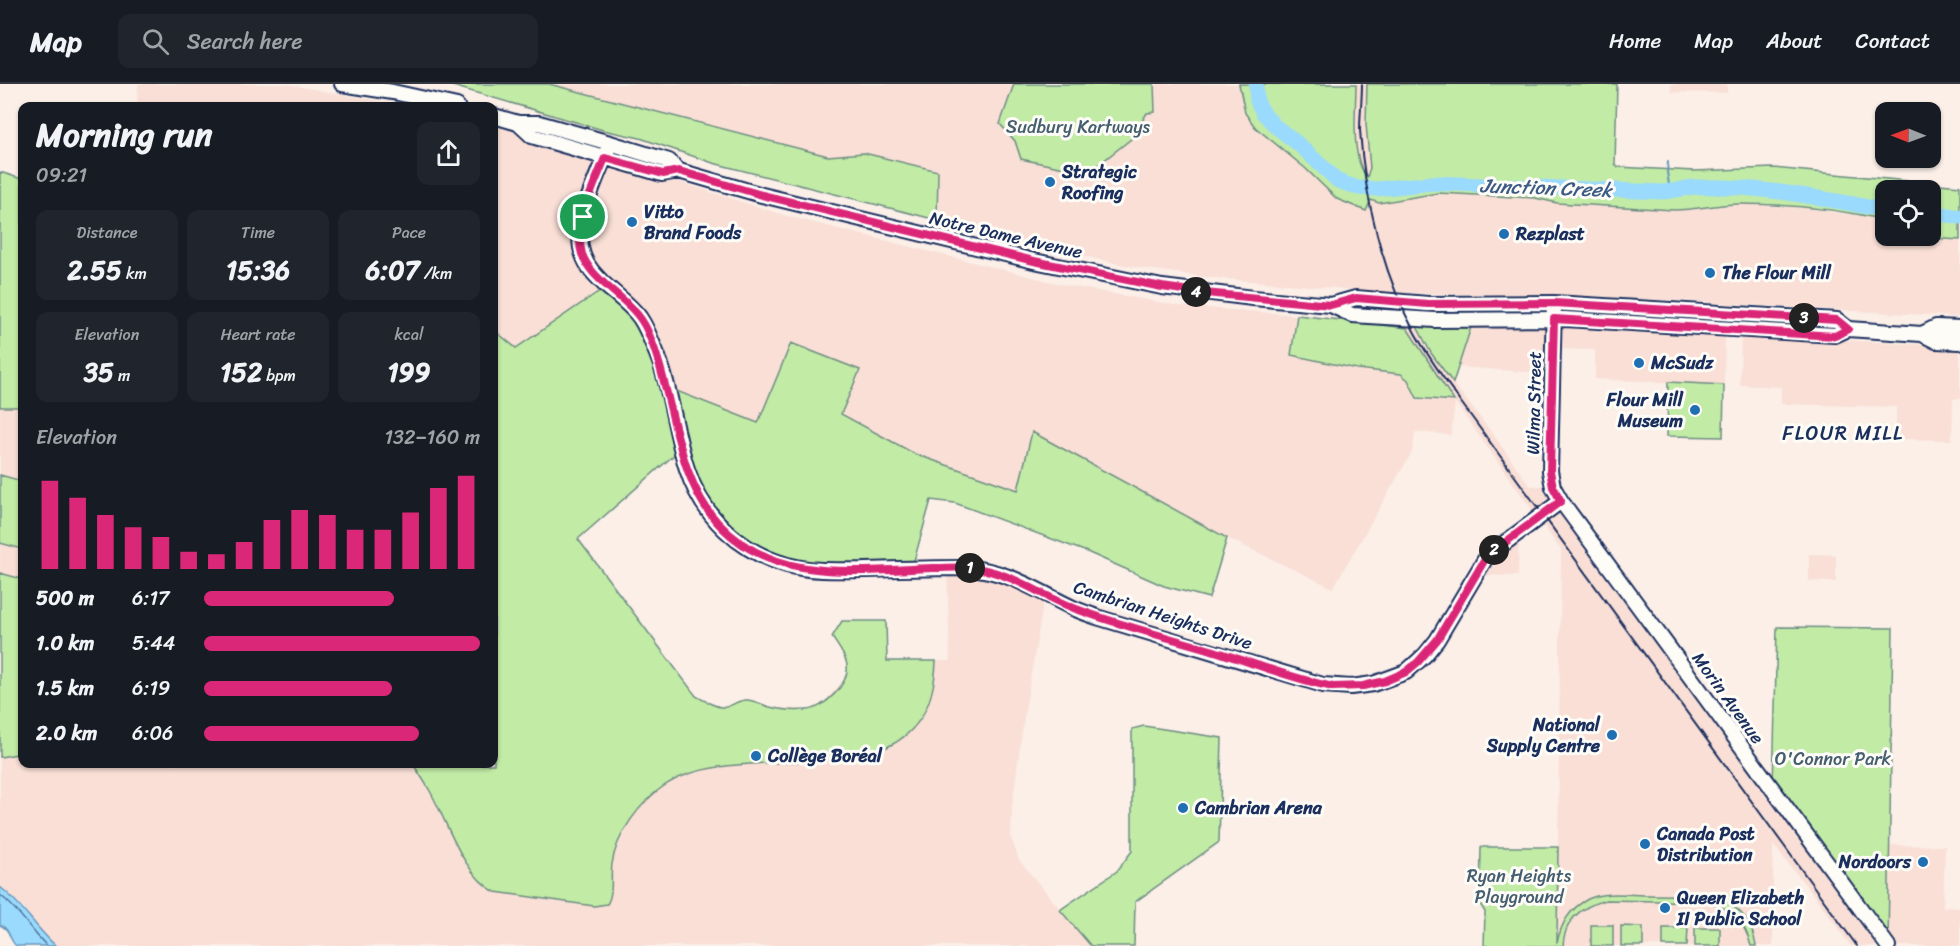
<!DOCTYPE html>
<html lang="en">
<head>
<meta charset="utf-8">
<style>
  body { margin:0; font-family:Sriracha,sans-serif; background:#20242c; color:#f1f3f6; height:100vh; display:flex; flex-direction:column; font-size:22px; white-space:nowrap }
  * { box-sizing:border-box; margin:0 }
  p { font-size:20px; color:#9ea1a6 }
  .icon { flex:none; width:33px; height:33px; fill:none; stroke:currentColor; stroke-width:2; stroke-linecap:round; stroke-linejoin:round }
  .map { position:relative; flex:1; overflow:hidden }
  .panel { position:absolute; left:18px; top:18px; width:480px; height:666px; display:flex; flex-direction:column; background:#171b24; border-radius:12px; box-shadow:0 2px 4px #0004 }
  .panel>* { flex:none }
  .needle { width:39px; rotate:271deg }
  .controls { position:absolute; left:1875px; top:18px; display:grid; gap:12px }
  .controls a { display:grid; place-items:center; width:66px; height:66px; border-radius:12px; background:#171b24; box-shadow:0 2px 4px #0004; font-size:30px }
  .pin { position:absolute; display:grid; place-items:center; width:51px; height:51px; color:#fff; margin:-26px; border:3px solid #fff; border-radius:50%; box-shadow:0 2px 6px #0007 }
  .km { position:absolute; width:30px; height:30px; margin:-15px; border-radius:50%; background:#222; color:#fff; font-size:16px; line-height:30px; text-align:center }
  .round { display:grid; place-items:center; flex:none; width:63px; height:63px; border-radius:12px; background:#20242c }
  .overview { display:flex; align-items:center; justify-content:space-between; height:102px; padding:0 18px }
  h1 { font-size:33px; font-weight:700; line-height:45px }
  .figures { display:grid; grid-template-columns:repeat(3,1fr); gap:9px; height:102px; padding:6px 18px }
  .figures div { display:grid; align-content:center; border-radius:12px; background:#20242c; text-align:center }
  .figures b { font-size:26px; font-weight:700 }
  .figures small { font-size:16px; font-weight:400 }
  .figures p { font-size:16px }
  .chart { height:168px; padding:12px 18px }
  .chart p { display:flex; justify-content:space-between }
  .chart svg { width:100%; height:108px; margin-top:6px; stroke:#db2777; stroke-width:6 }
  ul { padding:0 18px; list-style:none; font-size:20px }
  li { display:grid; grid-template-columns:96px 72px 1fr; align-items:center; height:45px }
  li i { height:15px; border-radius:8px; background:#db2777 }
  header { display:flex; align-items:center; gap:36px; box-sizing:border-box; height:84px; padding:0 30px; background:#171b24; border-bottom:2px solid #363941 }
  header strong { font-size:28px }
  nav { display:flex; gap:33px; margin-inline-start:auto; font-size:21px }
  .search { width:420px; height:54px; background:#20242c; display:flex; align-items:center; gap:15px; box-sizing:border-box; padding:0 21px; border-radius:12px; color:#9ea1a6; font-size:22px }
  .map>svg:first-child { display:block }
</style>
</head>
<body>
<header>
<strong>Map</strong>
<div class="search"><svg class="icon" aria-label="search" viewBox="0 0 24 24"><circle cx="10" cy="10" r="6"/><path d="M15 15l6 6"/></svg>Search here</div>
<nav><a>Home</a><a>Map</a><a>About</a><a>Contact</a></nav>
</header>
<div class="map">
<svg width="1960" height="862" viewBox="0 0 1960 862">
  <rect width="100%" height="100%" fill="#fbefe8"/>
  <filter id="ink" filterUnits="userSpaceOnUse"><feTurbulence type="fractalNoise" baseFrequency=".0167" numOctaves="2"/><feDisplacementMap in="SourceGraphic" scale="12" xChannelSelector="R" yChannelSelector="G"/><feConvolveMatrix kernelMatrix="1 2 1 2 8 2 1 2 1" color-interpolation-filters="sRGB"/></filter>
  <g filter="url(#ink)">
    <path fill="#f9dfd6" d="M138,0H285L406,22H137Z
      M549,0H1014L1000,39L1015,57L1021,75L1131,55L1147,28H1155L1154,0H1239L1245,29L1255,43L1305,84L1337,115L1366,126L1371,116L1438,109L1535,114L1557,119L1674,126H1687L1737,120L1805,124L1881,135L1885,136L1886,152L1960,156V233L1684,217L1555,212L1405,209L1408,218L1395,217L1392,209L1204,193L1134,183L1045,164L937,136L938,87L864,69L828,72Z
      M1356,0H1367L1366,40L1370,84L1367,94L1360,85L1356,59Z
      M1671,0H1727V9L1671,8Z
      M494,42L679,87L682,99L787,132L1064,201L1180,222L1297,231L1292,271L1357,285L1401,290L1408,296L1418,314L1454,316L1407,244L1413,235L1439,281L1495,353L1530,402H1553L1888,860L1889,761L1945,762L1943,823L1960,824V862H1851L1820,819L1773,761V862H1557L1561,466L1455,318L1451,351L1415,348L1412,368L1333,504L1227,454L1032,349L1018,406L915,370L840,330L791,260L758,339L674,306L516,264L494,246Z
      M1473,237L1725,249L1724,301L1595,295V266L1554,265L1553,290L1459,283Z
      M1741,250L1960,263V315H1953L1952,356L1896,355V323L1781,320V303L1740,301Z
      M0,323H22V495L0,489Z
      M1519,448L1518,492L1476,491Z
      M1809,470L1836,471V498L1809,497Z
      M968,483L1045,509L1025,626L1012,722L1011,754L1019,776L1091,862H56L38,844L24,824L0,803V673L17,670L22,660V680H494L696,612L720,623H727L740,616H748L768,623L807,626L816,624L825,617L846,594L847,580L832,553L842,537H886L887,577H950L947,484Z"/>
    <path fill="#c2eba6" stroke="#6e8d82" stroke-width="1.5" d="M446,0H549L828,72L864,69L938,87L937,136L713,79L640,54L603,46Z
      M1014,0H1154L1155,28L1147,29L1131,55L1088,89L1021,75L1015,57L1000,40Z
      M1239,0H1356C1356,26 1350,73 1367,93L1370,84L1366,40L1367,0H1617L1615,80L1618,83L1694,87L1773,84L1960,102V156L1900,152H1930V106H1886L1885,136C1838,125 1787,120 1738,120C1717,120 1696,126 1674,126L1557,119L1535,114L1438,109L1379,119L1371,116L1366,127L1337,115L1305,84L1255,43L1245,29Z
      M0,88L22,95V323H0Z
      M607,202L627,220L646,228L674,306L758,339L791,259L860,286L841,330L915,370L1018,406L1032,348L1227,454L1209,514L1164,502L1087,468L955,419L931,416L912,484L788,481L720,440L682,364L578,455L696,612C704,616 717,625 726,623C734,621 739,615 748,616C756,617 762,621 770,623C781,626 795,627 807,626C824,625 850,599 847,581C846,572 837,561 832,553L842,537H886L887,577H936C931,731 746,646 664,702C640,718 616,751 612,780C610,793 614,810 607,820L594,822L495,808C462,790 448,739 430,707C425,698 419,689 413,680H494V246L516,264Z
      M1297,231L1407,244L1454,317L1417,314L1408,296L1401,290L1357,285L1291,271Z
      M1413,235L1473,237L1453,299L1431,269Z
      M1668,298L1724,301L1723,353L1667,352Z
      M0,391L22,397V465L0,459Z
      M0,489L22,495V660L17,670L0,673Z
      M1777,543L1893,544L1888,861L1773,704Z
      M1144,642L1222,654L1219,758L1135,818L1134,862H1091L1060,826L1117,787L1132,767V645Z
      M1481,763H1558L1557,859C1561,840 1569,825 1588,815C1605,807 1629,811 1647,811C1684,811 1721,812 1759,813L1758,819H1728C1744,828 1753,844 1756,862H1751C1745,838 1732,825 1709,818L1606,816C1582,822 1564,836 1563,862H1484L1485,828L1480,820Z
      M1591,841H1613V862H1591Z
      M1621,842L1643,843V862H1621Z
      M1663,844H1688L1687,862H1663Z
      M1695,844H1720V862H1695Z"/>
    <path fill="#9adafc" stroke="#6796bd" stroke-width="1.5" d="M0,803C24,821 34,843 56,862H16C8,854 11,846 0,841Z"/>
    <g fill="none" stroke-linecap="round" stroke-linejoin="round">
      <path stroke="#4e739d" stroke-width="1.5" d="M0,811C21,827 29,845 47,862"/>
      <path stroke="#6796bd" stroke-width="2" d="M1668,78L1667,88L1670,107"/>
      <path stroke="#9adafc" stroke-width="15" d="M1256,0L1257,17L1263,29L1275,42L1297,59L1338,97L1358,104L1377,105L1432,99L1663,108C1674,107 1685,104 1695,103C1757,101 1820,114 1880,125L1886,124
        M1930,128L1960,133"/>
      <g stroke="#1b2f5e" stroke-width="18">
        <path id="secondary" d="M342,0L393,8L457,22
          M494,32L518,39H539L610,59L669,77L679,87
          M518,39L532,52L662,90L679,87L762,111L1034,177L1162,203L1253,214L1331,221L1352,231L1435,236L1565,235L1835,251L1848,245L1922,250L1936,257L1960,258
          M610,59C600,89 571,140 583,171C587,183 595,191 604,200C616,211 631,221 640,234C646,243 650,253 654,263C671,301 674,345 687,385C702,432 740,468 787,481C812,488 839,486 864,486C899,485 933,484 968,484C1007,486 1039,508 1073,524C1082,528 1091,531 1100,534L1323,601L1351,603L1373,600L1406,588L1425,571L1437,556L1487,472L1561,417
          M1554,219L1550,387L1553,403L1561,417L1888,862
          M1331,221L1356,214L1428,220L1554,219L1837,236L1848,245
          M1922,250L1936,243L1960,244"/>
      </g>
      <use href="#secondary" stroke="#fdfcf7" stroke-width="14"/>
      <path stroke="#1b2f5e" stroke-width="2" d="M1362,0C1362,15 1360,31 1360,46C1364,112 1383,191 1415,249C1429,274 1446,298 1463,321L1857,862"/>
    </g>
  </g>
  <g fill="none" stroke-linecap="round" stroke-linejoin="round" filter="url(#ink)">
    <g stroke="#fff" stroke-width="12">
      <path id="route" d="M605,74L663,90L679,87L762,111L1034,177L1162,203L1205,209L1331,221L1356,214L1428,220L1554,219L1837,236L1848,245L1835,252L1554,235L1550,387L1553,403L1561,417L1487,472L1437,556L1418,578L1406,588L1385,597L1363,602L1333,603C1292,595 1251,578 1211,566C1167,553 1122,542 1079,526C1045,514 1017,492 981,485C966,482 949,484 933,484C858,486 775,501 718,439C674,392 674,306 647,246C639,228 623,216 608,203C598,194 587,184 582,170C573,142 595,100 605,74Z"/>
    </g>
    <use href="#route" stroke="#db2777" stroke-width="8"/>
  </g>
  <g fill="#1f6fb2" stroke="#fdfcf7" stroke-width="2">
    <circle cx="1050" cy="98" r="6"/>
    <circle cx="632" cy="138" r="6"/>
    <circle cx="1504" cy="150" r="6"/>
    <circle cx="1710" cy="189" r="6"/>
    <circle cx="1639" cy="279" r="6"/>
    <circle cx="1695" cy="326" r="6"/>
    <circle cx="1612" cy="651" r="6"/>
    <circle cx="756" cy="672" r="6"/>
    <circle cx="1183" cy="724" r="6"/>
    <circle cx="1645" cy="760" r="6"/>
    <circle cx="1923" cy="778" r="6"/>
    <circle cx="1665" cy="824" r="6"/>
  </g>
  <g text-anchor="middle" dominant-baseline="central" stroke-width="6" stroke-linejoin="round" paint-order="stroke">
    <g font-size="18" fill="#455e70" stroke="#fdfcf7">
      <text x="1078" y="43">Sudbury Kartways</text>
      <text x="1833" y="675">O'Connor Park</text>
      <text x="1519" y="792">Ryan Heights<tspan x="1519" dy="21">Playground</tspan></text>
    </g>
    <g font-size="18" font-weight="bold" fill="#1b2f5e" stroke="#fdfcf7" text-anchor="start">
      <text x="1062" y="88">Strategic<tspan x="1062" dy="21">Roofing</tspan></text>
      <text x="644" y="128">Vitto<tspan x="644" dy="21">Brand Foods</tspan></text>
      <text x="1516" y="150">Rezplast</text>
      <text x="1722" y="189">The Flour Mill</text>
      <text x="1651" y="279">McSudz</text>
      <text x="1683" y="316" text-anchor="end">Flour Mill<tspan x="1683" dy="21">Museum</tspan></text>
      <text x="1600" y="641" text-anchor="end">National<tspan x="1600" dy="21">Supply Centre</tspan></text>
      <text x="768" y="672">Collège Boréal</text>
      <text x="1195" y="724">Cambrian Arena</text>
      <text x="1657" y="750">Canada Post<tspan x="1657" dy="21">Distribution</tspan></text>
      <text x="1911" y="778" text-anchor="end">Nordoors</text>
      <text x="1677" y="814">Queen Elizabeth<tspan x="1677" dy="21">II Public School</tspan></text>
    </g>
    <g font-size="18" fill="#1b2f5e" stroke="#fdfcf7">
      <text transform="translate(1006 151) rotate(13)">Notre Dame Avenue</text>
      <text transform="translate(1534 319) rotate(-89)">Wilma Street</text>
      <text transform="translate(1163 531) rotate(18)">Cambrian Heights Drive</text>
      <text transform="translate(1728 614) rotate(54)">Morin Avenue</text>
    </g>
    <g font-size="20" font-style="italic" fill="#3b5a86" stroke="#fdfcf7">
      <text transform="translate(1546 104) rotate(2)">Junction Creek</text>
    </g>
    <g font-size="20" letter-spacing="1.5" fill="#1b2f5e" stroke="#fdfcf7">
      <text x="1843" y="349">FLOUR MILL</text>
    </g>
  </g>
</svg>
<div class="controls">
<a><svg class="needle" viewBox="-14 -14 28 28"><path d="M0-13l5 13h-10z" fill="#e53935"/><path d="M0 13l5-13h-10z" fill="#9ea1a6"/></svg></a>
<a><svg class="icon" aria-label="locate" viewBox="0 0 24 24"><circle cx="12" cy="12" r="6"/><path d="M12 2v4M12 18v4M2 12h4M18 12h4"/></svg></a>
</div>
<div class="pin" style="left:583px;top:133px;background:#1e9e55"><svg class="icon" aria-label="arrive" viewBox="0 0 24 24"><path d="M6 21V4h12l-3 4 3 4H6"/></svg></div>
<b class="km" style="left:970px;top:484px">1</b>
<b class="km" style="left:1494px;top:466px">2</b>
<b class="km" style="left:1804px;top:234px">3</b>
<b class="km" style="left:1196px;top:208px">4</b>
<section class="panel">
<div class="overview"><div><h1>Morning run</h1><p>09:21</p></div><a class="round"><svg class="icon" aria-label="share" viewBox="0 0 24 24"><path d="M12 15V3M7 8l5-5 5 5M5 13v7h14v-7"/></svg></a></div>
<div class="figures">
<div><p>Distance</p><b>2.55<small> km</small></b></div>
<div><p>Time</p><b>15:36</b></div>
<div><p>Pace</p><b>6:07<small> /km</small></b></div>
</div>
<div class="figures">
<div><p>Elevation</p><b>35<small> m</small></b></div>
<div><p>Heart rate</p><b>152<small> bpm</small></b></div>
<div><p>kcal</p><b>199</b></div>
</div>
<div class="chart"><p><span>Elevation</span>132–160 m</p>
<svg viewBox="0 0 160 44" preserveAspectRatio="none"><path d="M5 44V8M15 44V15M25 44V22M35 44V27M45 44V31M55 44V37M65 44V38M75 44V33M85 44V24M95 44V20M105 44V22M115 44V28M125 44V28M135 44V21M145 44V11M155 44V6"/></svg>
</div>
<ul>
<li><b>500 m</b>6:17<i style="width:69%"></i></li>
<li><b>1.0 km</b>5:44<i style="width:100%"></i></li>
<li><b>1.5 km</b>6:19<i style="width:68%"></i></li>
<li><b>2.0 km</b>6:06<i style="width:78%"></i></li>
</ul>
</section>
</div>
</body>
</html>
